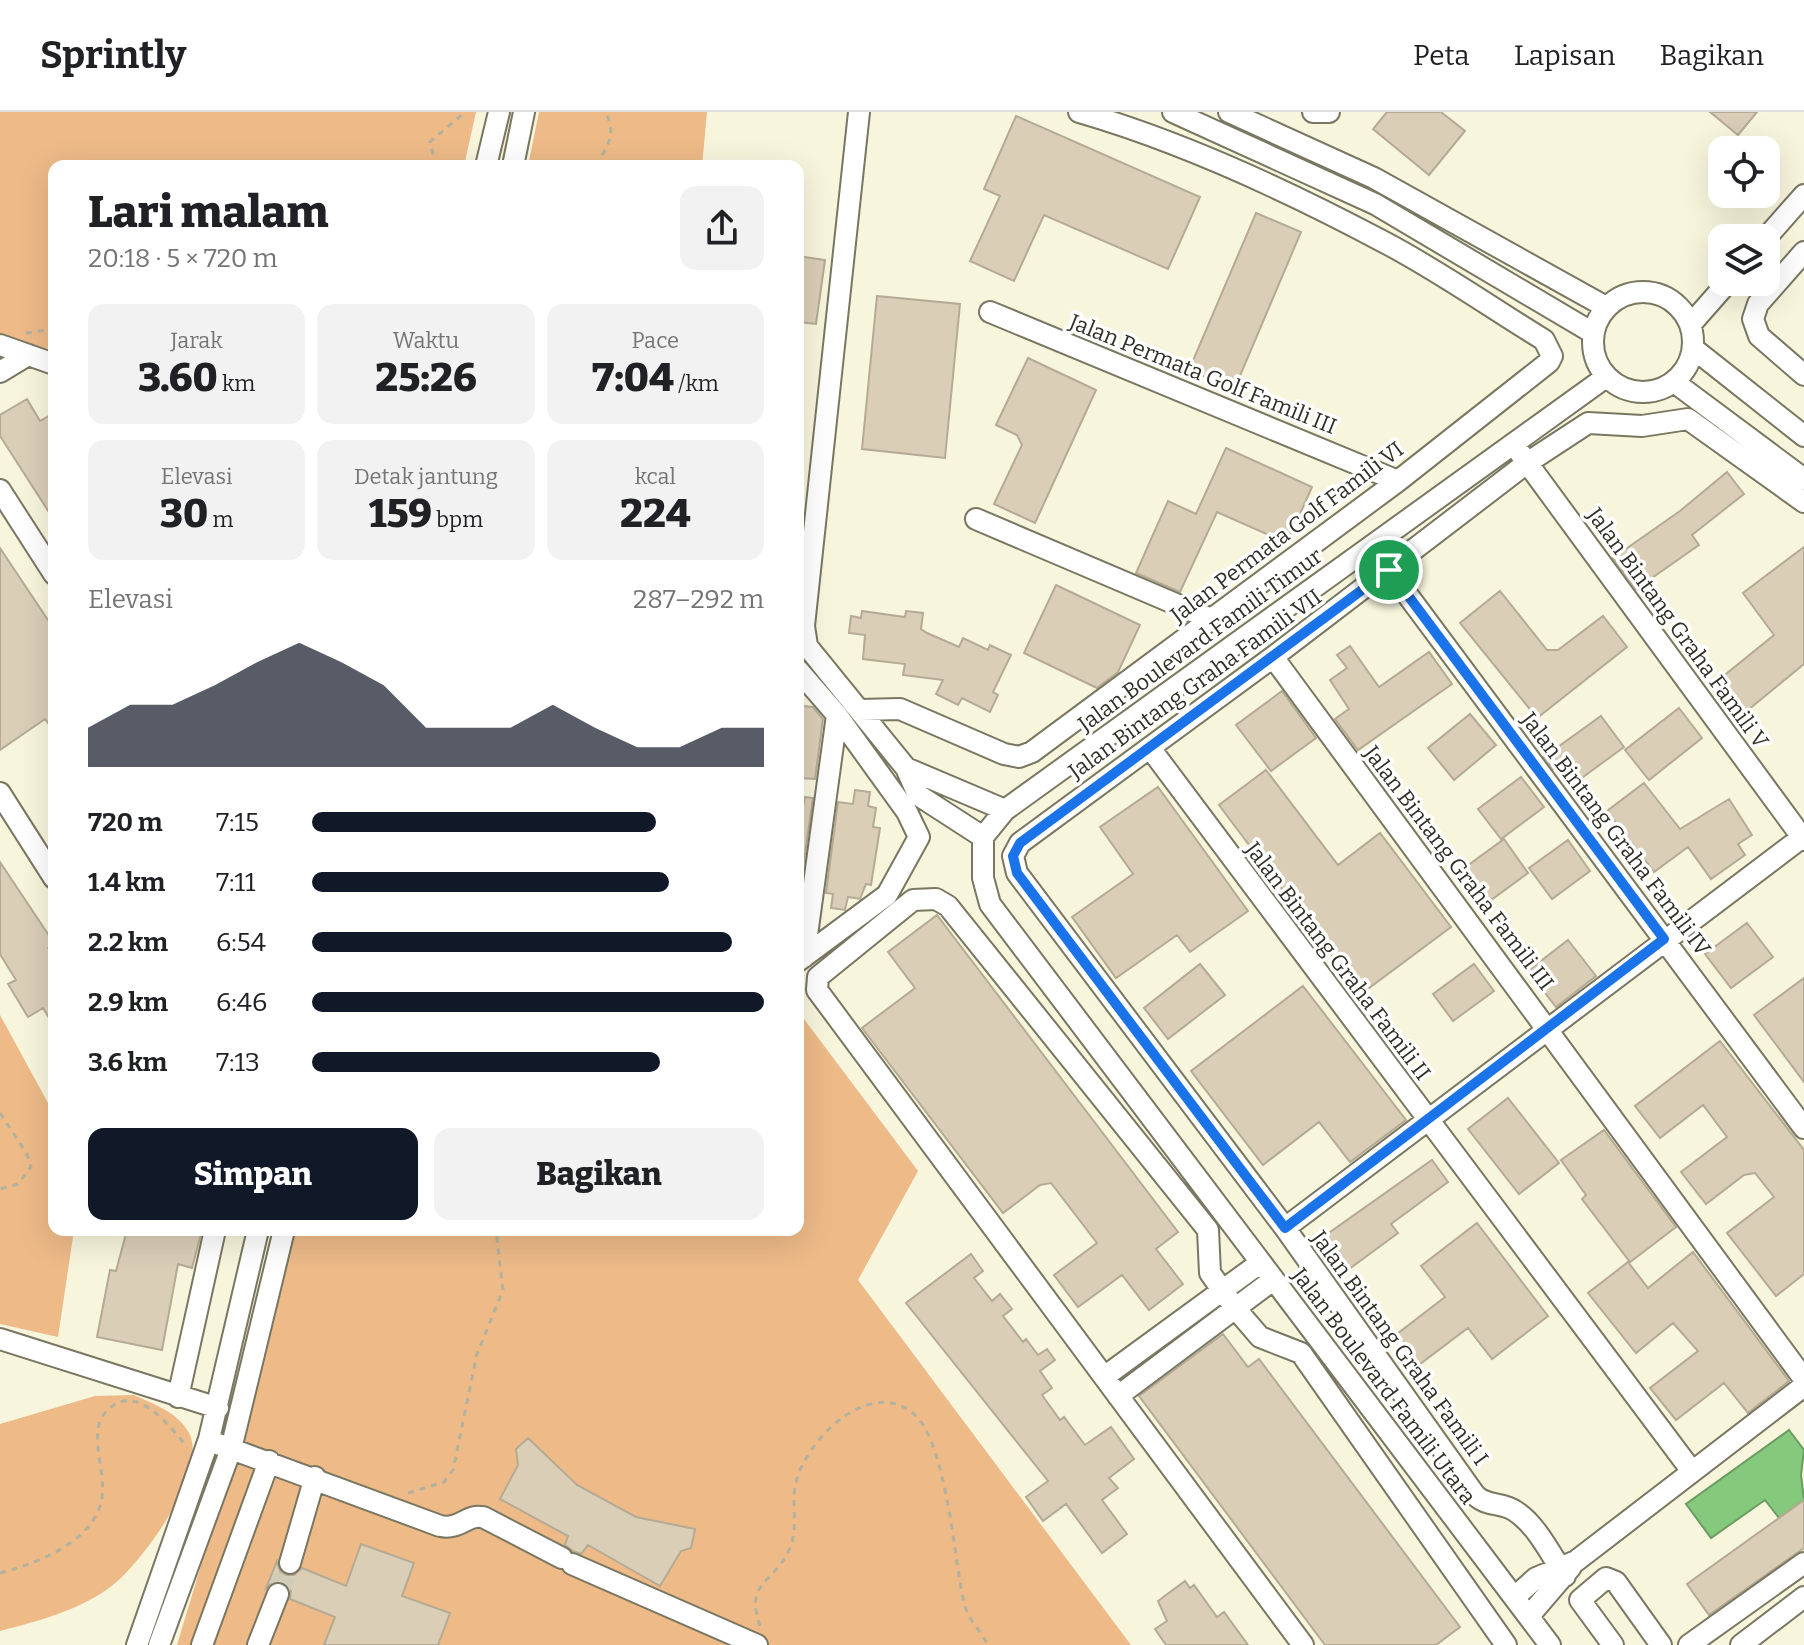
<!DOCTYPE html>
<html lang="id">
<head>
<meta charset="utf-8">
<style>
  body { margin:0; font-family:Bitter,serif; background:#f2f2f2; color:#202124; height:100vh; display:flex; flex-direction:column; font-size:30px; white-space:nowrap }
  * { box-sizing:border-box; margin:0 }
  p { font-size:26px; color:#757577 }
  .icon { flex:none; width:44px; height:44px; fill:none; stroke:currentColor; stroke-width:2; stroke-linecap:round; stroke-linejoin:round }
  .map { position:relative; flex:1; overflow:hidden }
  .sheet { position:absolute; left:48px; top:48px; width:756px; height:1076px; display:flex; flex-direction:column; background:#fff; border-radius:16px; box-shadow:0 8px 32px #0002 }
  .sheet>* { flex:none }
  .fabs { position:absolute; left:1708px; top:24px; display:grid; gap:16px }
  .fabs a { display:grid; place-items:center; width:72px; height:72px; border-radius:16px; background:#fff; box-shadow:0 8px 32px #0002; font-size:40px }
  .pin { position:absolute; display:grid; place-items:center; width:68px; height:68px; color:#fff; margin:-34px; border:4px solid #fff; border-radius:50%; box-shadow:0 2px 8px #0007 }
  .round { display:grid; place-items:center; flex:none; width:84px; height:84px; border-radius:16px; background:#f2f2f2 }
  .overview { display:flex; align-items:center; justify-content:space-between; height:136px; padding:0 40px }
  h1 { font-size:44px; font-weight:800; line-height:60px }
  .stats { display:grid; grid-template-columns:repeat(3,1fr); gap:12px; height:136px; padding:8px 40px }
  .stats div { display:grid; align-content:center; border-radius:16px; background:#f2f2f2; text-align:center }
  .stats b { font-size:40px; font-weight:800 }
  .stats small { font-size:22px; font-weight:400 }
  .stats p { font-size:22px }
  .chart { height:224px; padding:16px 40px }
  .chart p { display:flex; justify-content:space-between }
  .chart svg { width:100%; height:144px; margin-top:8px; fill:#111827; opacity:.7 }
  .button { display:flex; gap:16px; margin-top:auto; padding:16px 40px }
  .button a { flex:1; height:92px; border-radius:16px; background:#111827; color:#fff; font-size:32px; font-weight:800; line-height:92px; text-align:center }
  .button a+a { background:#f2f2f2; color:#202124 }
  ul { padding:0 40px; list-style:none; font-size:26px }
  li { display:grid; grid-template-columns:128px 96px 1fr; align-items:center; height:60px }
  li i { height:20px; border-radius:10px; background:#111827 }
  header { display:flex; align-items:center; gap:48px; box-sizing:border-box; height:112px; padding:0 40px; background:#fff; border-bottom:2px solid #e0e0e0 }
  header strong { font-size:38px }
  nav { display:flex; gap:44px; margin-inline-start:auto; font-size:28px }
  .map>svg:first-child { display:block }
</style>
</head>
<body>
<header>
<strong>Sprintly</strong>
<nav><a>Peta</a><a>Lapisan</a><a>Bagikan</a></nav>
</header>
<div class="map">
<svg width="1804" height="1533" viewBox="0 0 1804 1533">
  <rect width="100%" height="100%" fill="#f7f5dc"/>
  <path fill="#edba88" d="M0,0H476L464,54H54V237H49L0,225Z
    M539,0H707L702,54H528Z
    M798,899L918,1059L858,1168L1131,1533H177L234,1344L290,1118H798Z
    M0,903L54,1002V1118H74L58,1225L0,1212Z
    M134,1283C153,1292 178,1300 189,1321C209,1359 143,1449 113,1473C81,1498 38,1509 0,1519V1312L95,1284Z"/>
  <path fill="#85c97d" stroke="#6c9b63" stroke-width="2" d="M1789,1318L1804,1338L1801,1363L1804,1388L1779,1406L1765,1388L1711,1426L1686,1392Z"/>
  <path fill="#daceb7" stroke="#b5aa94" stroke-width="2" d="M1387,0H1441L1465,19L1429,63L1373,17Z
    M1710,0H1757L1738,23Z
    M1016,4L1200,85L1168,157L1044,103L1014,169L970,149L1000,84L984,77Z
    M1256,101L1301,120L1234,278L1189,258Z
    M798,144L825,148L816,212L798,210Z
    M877,184L960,192L945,346L862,337Z
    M1028,246L1096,278L1035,411L994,392L1022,333L1017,323L996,313Z
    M27,287L40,309L54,301V408L0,324V303Z
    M1226,336L1312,375L1287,431L1217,400L1180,480L1136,461L1168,389L1196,402Z
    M1727,360L1744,382L1692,423L1699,433L1636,477L1613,446L1680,399Z
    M1804,435V552L1737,607L1710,575L1774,523L1743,481Z
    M0,436L54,517V619L45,607L0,638Z
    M1056,473L1140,513L1118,560L1097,576L1024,541Z
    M1500,479L1547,538H1558L1603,504L1627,535L1537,606L1460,511Z
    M862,499L905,505L906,499L923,501L921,517L927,521L959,535L963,526L988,538L990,533L1011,543L993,580L998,583L990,600L962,586L958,593L936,582L943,568L903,563L905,552L863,547L865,523L849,521L851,504L861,506Z
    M1350,534L1379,575L1429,540L1452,572L1358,638L1335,607L1349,597L1330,568L1347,556L1337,543Z
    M1282,579L1316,626L1271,659L1236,613Z
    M803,594L813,595L823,607L815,667L798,666V607L801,608Z
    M1679,596L1702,626L1649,668L1625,638Z
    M1470,602L1496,633L1454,668L1428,636Z
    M1601,604L1624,635L1579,668L1565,648L1553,657L1544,645Z
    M1266,658L1338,753L1380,721L1451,815L1361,882L1219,693Z
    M1521,665L1544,695L1501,727L1478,697Z
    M1644,671L1680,717L1729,687L1752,723L1738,732L1745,743L1711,767L1688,735L1654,760L1607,699Z
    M1158,675L1248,799L1190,840L1177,823L1116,866L1072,805L1133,762L1100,715Z
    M855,678L870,680L868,694L876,696L873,715L880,716L871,773L866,772L860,787L848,785L845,798L831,796L833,782L826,781L838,690L853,692Z
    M805,685L813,686L800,777L798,705H801Z
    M1504,727L1528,761L1483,794L1459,760Z
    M1568,728L1590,759L1552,787L1529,756Z
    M0,750L54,831L48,836L54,845V914L43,896L28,905L8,872L16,868L0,842Z
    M937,803L1178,1120L1156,1137L1183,1172L1149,1198L1122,1163L1078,1195L1054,1163L1097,1131L1051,1071L1040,1073L1003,1101L862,916L915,876L888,840Z
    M1747,811L1773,845L1731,876L1705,842Z
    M1568,828L1596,864L1556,895L1528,859Z
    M1200,852L1225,883L1168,927L1144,896Z
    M1474,852L1494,879L1453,909L1433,882Z
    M1804,866V970L1754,903Z
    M1303,874L1406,1008L1350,1050L1319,1010L1263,1053L1191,959Z
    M1720,929L1804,1038V1162L1776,1184L1727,1121L1774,1085L1755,1061L1744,1063L1706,1092L1681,1060L1727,1025L1703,993L1660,1026L1635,994Z
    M1508,986L1559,1051L1519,1082L1468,1017Z
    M1604,1018L1676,1115L1630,1150L1582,1087L1586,1083L1561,1048Z
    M1432,1048L1448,1070L1391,1112L1398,1121L1341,1163L1316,1130Z
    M1477,1111L1548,1204L1492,1247L1468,1216L1416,1255L1393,1225L1445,1185L1421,1154Z
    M127,1118H202L192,1156L178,1152L162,1238L97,1225L110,1158L116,1159Z
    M1693,1140L1789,1269L1748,1301L1724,1271L1676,1308L1650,1276L1698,1239L1673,1211L1636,1241L1588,1181L1628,1150L1648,1176Z
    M971,1142L983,1159L974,1166L992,1189L1000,1182L1012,1197L1003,1204L1023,1230L1026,1227L1038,1243L1047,1237L1055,1248L1040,1259L1052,1276L1042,1283L1060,1308L1064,1305L1085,1333L1111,1315L1134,1347L1109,1366L1118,1376L1102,1388L1127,1422L1102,1441L1066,1392L1043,1409L1026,1385L1048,1369L906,1191Z
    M1223,1222L1248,1255L1259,1247L1460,1515L1436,1533H1325L1139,1284Z
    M528,1326L577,1373L636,1405L695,1417L691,1436L681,1439L660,1474L588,1433L581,1442L573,1439L565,1433L568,1424L500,1387L518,1353L516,1337Z
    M1804,1388V1436L1709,1503L1687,1472Z
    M361,1432L414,1451L402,1484L450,1501L438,1533H324L335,1505L290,1487L291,1479L283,1470L275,1469L266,1476L277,1449L280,1459L286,1463H294L302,1456L346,1474Z
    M1185,1469L1190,1476L1194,1473L1217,1505L1224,1500L1248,1533H1166L1155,1517L1167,1509L1158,1489Z"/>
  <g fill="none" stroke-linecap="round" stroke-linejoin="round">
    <path stroke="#cfcdb7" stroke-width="20" stroke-dasharray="20 10" stroke-linecap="butt" d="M278,1482L290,1451"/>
    <g stroke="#797761" stroke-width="24">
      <path id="minor" d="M859,0L804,514L807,534L906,656L918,683L983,725
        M1173,0L1375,92L1593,221
        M1229,0L1374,66L1606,195
        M1313,0H1329
        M486,54L499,0
        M513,54L524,0
        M1766,126L1804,83
        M1804,140L1758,192L1753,207L1759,224L1804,263
        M1593 230a50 50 0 1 1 100 0a50 50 0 1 1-100 0Z
        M990,200L1398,369
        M1691,212L1728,170
        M0,233L54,252
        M1694,237L1804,324
        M0,260L28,243
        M1674,270L1804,367
        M1520,341L1804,728
        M0,378L54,462
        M976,407L1211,507
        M1389,458L1804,1016
        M1273,545L1804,1267
        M798,558L837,603L804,845
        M860,598L900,597L1004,642L1019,645L1032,640L1398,369L1549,250L1552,244L1544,228C1490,195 1438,158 1382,129C1286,78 1183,30 1079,0
        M1150,636L1691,1358
        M906,656L1005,698
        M0,681L54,766
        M983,725V766L990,792L1550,1533
        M983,725L1005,698L1606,265
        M798,849L887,783L919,725L907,700L837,603
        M1285,1116L1804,724
        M0,1227L218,1296
        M1104,1265L1260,1151
        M1118,1284L1273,1168
        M178,1285L215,1118
        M218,1332L440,1414C461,1418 466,1402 483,1405L562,1446
        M290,1451L315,1365
        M572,1452L757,1533
        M1565,1464C1551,1443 1537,1413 1515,1399C1502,1390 1487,1395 1475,1383L1285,1116L1017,761L1013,744L1020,731L1273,545L1527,351L1588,311L1642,314L1688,307L1804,390
        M1515,1485L1536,1466L1576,1449L1804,1274
        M1529,1504L1571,1455
        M137,1533L209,1327L258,1118
        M159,1533L231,1337L284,1118
        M202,1533L269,1349
        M258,1533L278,1482
        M1303,1533L817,878L818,865L913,788L936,787L948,794L1208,1118L1210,1161L1235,1196L1260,1225L1301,1241L1506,1533
        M1613,1533L1580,1488L1606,1466L1616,1470L1661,1533
        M1689,1533L1804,1451
        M1741,1533L1804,1485"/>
    </g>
    <path stroke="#b3b29e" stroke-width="3" stroke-dasharray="6 6" stroke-linecap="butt" d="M436,54L430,30L465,0
      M597,54C607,30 617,27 606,0
      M26,221L54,217
      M0,1001L27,1042L31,1055L18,1072L0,1077
      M408,1381L444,1370L453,1358L477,1242L503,1178L496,1118
      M0,1461C31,1453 76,1436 94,1407C114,1375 92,1346 99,1312C101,1305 107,1297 114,1293C141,1275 172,1317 187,1335
      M760,1514C744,1468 775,1472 790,1436C798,1416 792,1395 795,1375C802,1330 871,1262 915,1303C947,1333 954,1447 964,1491C968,1507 980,1518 988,1533"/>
    <use href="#minor" stroke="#fff" stroke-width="20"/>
  </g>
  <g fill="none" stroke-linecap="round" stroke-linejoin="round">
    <g stroke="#fff" stroke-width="16">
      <path id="route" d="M1389,458L1664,827L1285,1116L1017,761L1013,744L1020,731Z"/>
    </g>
    <use href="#route" stroke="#1a73e8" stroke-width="10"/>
  </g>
  <g text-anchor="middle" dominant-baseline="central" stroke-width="7" stroke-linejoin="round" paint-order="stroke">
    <g font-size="22" fill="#302f25" stroke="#fff">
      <text transform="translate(1203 262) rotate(22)">Jalan Permata Golf Famili III</text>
      <text transform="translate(1287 420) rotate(-37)">Jalan Permata Golf Famili VI</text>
      <text transform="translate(1678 516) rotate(54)">Jalan Bintang Graha Famili V</text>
      <text transform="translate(1200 528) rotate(-36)">Jalan Boulevard Famili Timur</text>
      <text transform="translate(1195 572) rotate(-36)">Jalan Bintang Graha Famili VII</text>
      <text transform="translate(1616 722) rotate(53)">Jalan Bintang Graha Famili IV</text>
      <text transform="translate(1459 756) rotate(53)">Jalan Bintang Graha Famili III</text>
      <text transform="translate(1338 849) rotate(53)">Jalan Bintang Graha Famili II</text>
      <text transform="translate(1400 1236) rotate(54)">Jalan Bintang Graha Famili I</text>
      <text transform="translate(1384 1274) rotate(53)">Jalan Boulevard Famili Utara</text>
    </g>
  </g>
</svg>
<div class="fabs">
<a><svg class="icon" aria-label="locate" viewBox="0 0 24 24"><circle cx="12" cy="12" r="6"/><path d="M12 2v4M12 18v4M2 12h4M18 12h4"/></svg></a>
<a><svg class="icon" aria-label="layers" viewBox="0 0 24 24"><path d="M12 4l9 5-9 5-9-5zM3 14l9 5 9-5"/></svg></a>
</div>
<div class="pin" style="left:1389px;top:458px;background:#1e9e55"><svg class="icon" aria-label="arrive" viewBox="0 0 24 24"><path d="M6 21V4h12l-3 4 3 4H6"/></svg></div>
<section class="sheet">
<div class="overview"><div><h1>Lari malam</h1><p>20:18 · 5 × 720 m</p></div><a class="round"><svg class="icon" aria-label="share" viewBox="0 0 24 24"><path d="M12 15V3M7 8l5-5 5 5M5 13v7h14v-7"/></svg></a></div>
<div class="stats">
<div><p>Jarak</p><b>3.60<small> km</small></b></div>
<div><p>Waktu</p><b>25:26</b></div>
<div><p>Pace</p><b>7:04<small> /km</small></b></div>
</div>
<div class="stats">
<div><p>Elevasi</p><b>30<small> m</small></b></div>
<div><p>Detak jantung</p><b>159<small> bpm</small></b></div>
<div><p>kcal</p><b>224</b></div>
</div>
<div class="chart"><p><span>Elevasi</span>287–292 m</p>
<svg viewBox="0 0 160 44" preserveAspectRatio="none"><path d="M0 44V32L10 25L20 25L30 19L40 12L50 6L60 12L70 19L80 32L90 32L100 32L110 25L120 32L130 38L140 38L150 32L160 32V44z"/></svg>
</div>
<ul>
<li><b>720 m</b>7:15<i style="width:76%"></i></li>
<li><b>1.4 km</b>7:11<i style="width:79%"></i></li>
<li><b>2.2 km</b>6:54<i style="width:93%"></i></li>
<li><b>2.9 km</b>6:46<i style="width:100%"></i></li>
<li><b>3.6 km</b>7:13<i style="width:77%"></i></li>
</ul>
<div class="button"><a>Simpan</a><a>Bagikan</a></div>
</section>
</div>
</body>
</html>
